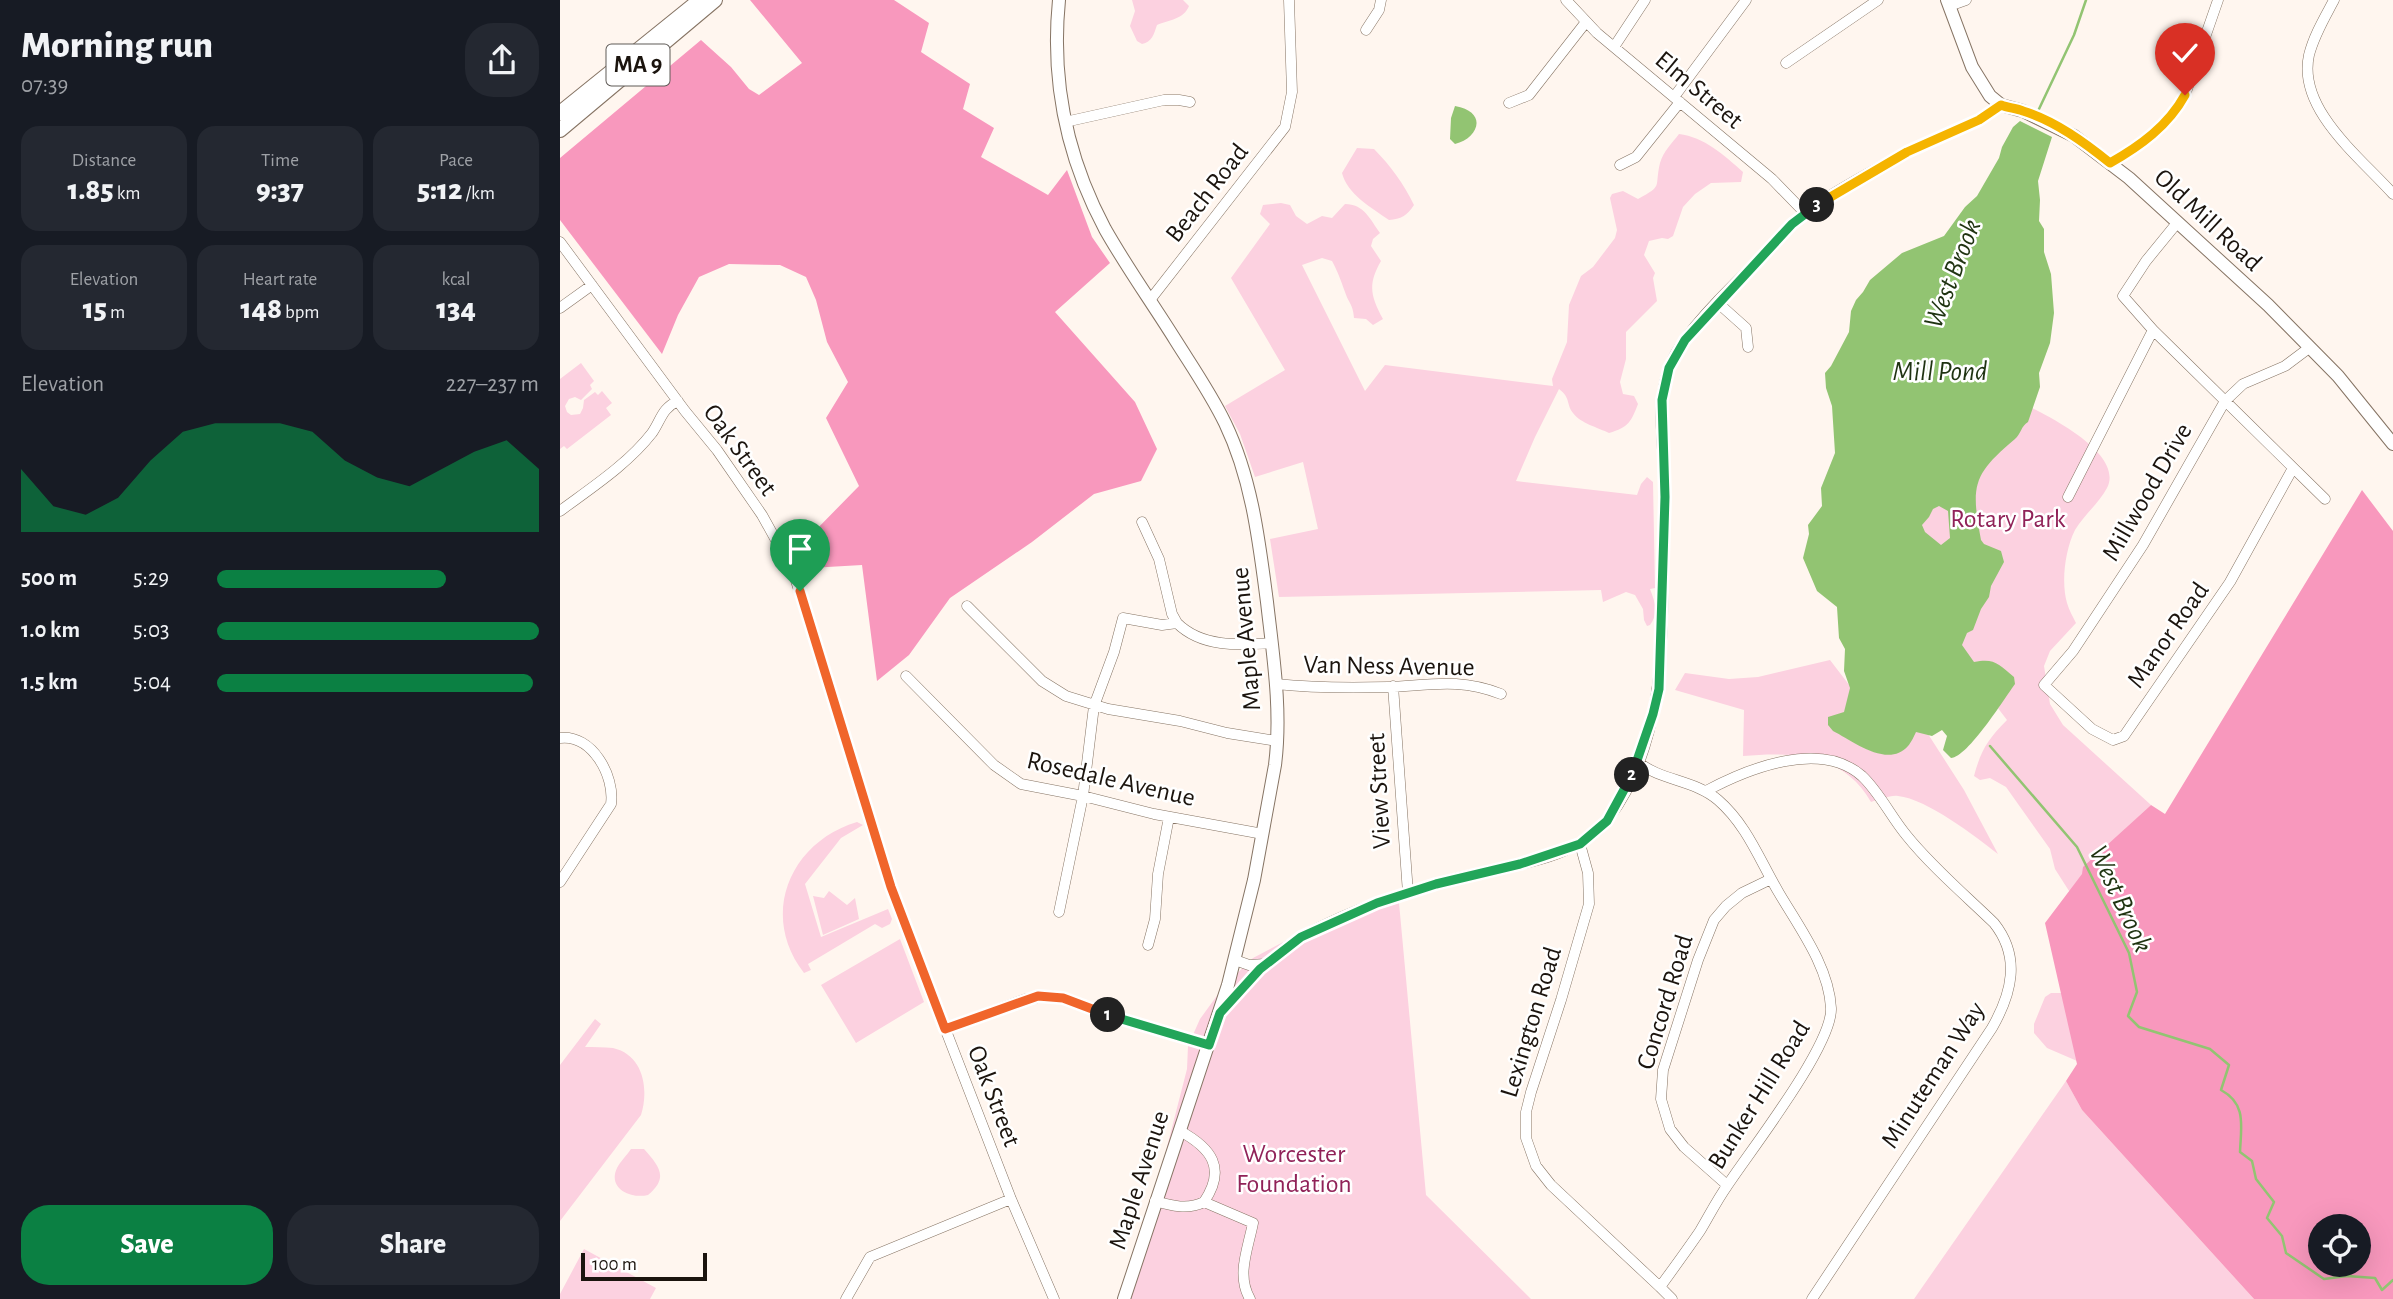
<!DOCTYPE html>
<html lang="en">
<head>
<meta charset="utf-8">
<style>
  body { margin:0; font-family:"Alegreya Sans",sans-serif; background:#242831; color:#f1f3f6; height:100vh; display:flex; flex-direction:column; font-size:26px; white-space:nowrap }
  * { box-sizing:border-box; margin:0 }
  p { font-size:23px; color:#9ea1a6 }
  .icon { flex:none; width:38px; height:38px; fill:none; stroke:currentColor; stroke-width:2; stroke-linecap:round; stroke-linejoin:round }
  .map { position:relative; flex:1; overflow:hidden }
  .drawer { display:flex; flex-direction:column; background:#171b24; width:560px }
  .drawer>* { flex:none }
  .controls { position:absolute; left:1748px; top:1214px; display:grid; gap:14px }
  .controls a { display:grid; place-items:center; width:63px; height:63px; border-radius:50%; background:#171b24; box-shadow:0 7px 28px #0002; font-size:35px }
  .scale { position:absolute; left:21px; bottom:18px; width:126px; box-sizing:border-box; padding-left:7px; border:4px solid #1b140e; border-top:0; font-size:19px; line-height:24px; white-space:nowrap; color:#1b140e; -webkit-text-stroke:5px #fff; paint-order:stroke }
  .pin { position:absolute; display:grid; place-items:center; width:60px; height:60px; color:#fff; margin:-72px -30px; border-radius:50% 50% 50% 0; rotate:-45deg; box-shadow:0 0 7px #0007 }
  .pin .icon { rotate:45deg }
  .km { position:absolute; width:35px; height:35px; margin:-18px; border-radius:50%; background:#222; color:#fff; font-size:19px; line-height:35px; text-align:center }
  .round { display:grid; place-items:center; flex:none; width:74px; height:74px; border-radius:28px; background:#242831 }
  .headline { display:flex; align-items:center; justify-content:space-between; height:119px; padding:0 21px }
  h1 { font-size:38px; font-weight:800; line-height:52px }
  .figures { display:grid; grid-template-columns:repeat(3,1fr); gap:10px; height:119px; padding:7px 21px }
  .figures div { display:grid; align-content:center; border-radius:18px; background:#242831; text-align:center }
  .figures b { font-size:30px; font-weight:800 }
  .figures small { font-size:19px; font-weight:400 }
  .figures p { font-size:19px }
  .chart { height:196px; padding:14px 21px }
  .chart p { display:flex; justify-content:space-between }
  .chart svg { width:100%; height:126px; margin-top:7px; fill:#0b8043; opacity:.7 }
  .button { display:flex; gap:14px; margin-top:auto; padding:14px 21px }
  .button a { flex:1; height:80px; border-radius:28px; background:#0b8043; color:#fff; font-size:28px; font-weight:800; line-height:80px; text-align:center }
  .button a+a { background:#242831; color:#f1f3f6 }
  ul { padding:0 21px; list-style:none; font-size:23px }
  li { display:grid; grid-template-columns:112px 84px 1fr; align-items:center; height:52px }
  li i { height:18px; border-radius:9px; background:#0b8043 }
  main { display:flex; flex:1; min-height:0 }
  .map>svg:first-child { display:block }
</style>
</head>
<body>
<main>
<section class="drawer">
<div class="headline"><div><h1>Morning run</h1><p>07:39</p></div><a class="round"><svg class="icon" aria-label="share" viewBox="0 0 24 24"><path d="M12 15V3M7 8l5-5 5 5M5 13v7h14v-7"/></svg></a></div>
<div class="figures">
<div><p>Distance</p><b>1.85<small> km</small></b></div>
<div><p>Time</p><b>9:37</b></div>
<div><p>Pace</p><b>5:12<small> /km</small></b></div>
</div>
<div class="figures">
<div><p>Elevation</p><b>15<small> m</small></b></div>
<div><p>Heart rate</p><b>148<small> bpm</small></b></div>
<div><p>kcal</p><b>134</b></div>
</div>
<div class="chart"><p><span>Elevation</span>227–237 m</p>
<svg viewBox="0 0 160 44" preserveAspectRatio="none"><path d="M0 44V22L10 35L20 38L30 32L40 19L50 9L60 6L70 6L80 6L90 9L100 19L110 25L120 28L130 22L140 16L150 12L160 22V44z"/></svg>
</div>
<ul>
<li><b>500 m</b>5:29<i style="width:71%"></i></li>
<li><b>1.0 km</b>5:03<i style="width:100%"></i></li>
<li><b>1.5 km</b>5:04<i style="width:98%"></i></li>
</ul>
<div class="button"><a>Save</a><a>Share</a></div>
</section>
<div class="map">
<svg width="1833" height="1299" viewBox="0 0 1833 1299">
  <rect width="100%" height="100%" fill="#fff6ef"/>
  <path fill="#fcd1e0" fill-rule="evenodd" d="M572,0H623L629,6C624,19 609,20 597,25C594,34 592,42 582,44L577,41L570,26L575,11Z
    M1119,134C1144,137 1164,155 1183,172L1181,182L1151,183L1135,194L1123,207L1113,236L1108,239L1102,238L1089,241L1084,255L1095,273L1093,278L1097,301L1066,332V359L1060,382L1063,394L1074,396L1078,404C1071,422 1069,427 1049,433C1039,428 1020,423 1013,413C1006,404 1011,398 999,389L975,437L956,481L1077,495L1081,484L1087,477L1093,482L1095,588L1090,589C1095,602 1099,613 1090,625L1087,626L1084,620L1083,609L1075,595L1066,592L1043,602L1041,590L719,597L710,539L758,529L743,462L695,477L680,434L665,406L725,370L671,278L710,224L700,214L703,205L721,203L730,205L736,216L747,224L762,216L772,218L785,204C804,204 810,219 820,233L813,239L811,246L821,261C808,284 810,295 823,319L813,325L806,319L794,318C793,304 789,304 785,292C781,281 778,272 772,261L762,258L742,265L805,391L825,365L993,386L992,379L1007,342L1009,305L1021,276L1033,267L1055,238L1057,230L1050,198L1052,194L1063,191L1078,199C1104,185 1094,188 1100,163C1103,152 1112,143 1119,134Z
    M797,148L814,149C830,165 844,184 854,205C847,216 841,219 829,220C812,208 787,194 782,173Z
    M21,363L34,381L30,385L32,389L21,400L15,397L9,399L5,406L7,412L11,415L20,414L23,408L24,400L35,392L38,395L42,391L52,403L46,408L51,415L7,449L4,446L0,449V379Z
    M1472,408C1494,419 1564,455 1547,488C1539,503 1524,515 1515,530C1505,550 1501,582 1507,603C1509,610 1513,617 1516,623L1490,651L1484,666L1490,704L1503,725L1591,805L1565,829L1783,1180L1833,1299H1697L1538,1070L1487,1048L1474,1033V1024L1485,997L1491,993H1505L1518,905L1495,869L1490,849L1446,787L1430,778L1420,780L1414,776C1421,750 1428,739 1447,720L1395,652L1383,547L1354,529L1331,478ZM1760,1227H1799V1265H1760Z
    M1270,660L1326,733L1368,725V734L1404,790L1438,854C1415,836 1367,799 1338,796C1330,795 1319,800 1311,802C1283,753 1234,752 1183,756L1184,710L1115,690L1125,673L1169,679L1198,677Z
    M297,822L303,825L281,838L245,884L261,937L328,909L332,919L330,924L322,928L315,924L248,964L251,970L244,973C199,915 230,842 297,822Z
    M269,891L287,905L295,898L299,919L263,935L253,896L264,898Z
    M838,892L866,1195L971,1299H568L627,1069L628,1046L640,1019L664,986L693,958L761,922Z
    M340,939L364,1002L296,1043L261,985Z
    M35,1019L41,1024L25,1047C34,1047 44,1047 53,1048C84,1055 89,1090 81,1115L0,1221V1065Z
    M1506,1081L1522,1110L1694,1299H1354Z
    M71,1149H84C98,1165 110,1177 88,1195C72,1199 47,1189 57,1168C60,1162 67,1155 71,1149Z
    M24,1249L96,1288L90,1299H0V1294Z"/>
  <path fill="#f898bd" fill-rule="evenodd" d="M190,0H334L369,23L361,52L410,84L403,109L434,128L421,157L488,195L507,170L532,237L550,263L495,312L575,402L597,449L581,481L534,494L472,542L390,598L349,655L317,681L302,565L250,568L249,537L299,486L266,418L288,382L267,342L256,300L246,277L220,265L169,264L139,277L118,315L102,354L0,220V158L141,40L171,67L189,89L199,95L242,63Z
    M1802,490L1833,531V1299H1694L1522,1110L1506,1081L1517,1064L1485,923L1522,874L1523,867L1591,805L1605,814ZM1760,1227H1799V1265H1760Z"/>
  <path fill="#92c472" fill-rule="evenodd" d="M895,106C929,112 918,139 895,144L890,139L891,118Z
    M1460,121L1492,137L1478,181L1480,200L1479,221L1484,229V252L1491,274L1494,313L1490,343L1479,373L1480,387L1468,422C1461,426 1461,434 1455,439C1412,475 1411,486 1421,540L1424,544L1441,551L1444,562L1431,586L1429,597L1421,609L1413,630L1407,633L1402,645L1414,662C1435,658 1438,664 1454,677L1455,684C1444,699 1408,757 1391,758L1383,750L1387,736L1382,730L1372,736L1356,732C1354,736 1351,743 1348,746C1328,769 1293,741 1273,731L1268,725V717L1284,712L1290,688L1284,671L1285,649L1279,638L1277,607L1257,591L1243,558L1249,534L1248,525L1262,506L1261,488L1275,453L1272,406L1266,388L1265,373L1271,366L1289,332L1291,311L1296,300L1303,292L1310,280L1342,253L1384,236L1405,207L1417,196L1439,158L1442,147L1453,127ZM1379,506L1388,511L1390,538L1381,545L1365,532L1362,525L1369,517L1373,509Z"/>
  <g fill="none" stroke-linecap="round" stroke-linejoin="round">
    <path stroke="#92c472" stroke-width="2.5" d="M1479,109L1514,35L1526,0
      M1430,746L1517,847L1569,953L1577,992L1568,1016L1579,1027L1650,1049L1669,1065L1661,1090C1687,1104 1681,1126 1680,1152L1692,1161L1696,1179L1714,1202L1707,1218L1722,1236L1726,1253L1764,1279L1787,1276L1815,1278L1822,1290L1833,1280"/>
    <g stroke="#867464" stroke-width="11">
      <path id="minor" d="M1006,0L1037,33L1212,179L1245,213
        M1774,0C1765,17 1754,35 1749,55C1737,109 1800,157 1833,194
        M1389,6L1406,0
        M806,30L819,10L821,0
        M1054,47L1085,0
        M1226,63L1318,0
        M1114,97L1186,0
        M949,103L969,95L1026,22
        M505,122L604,100H619L630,102
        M1550,162C1580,146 1608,126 1625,95L1658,0
        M1060,165L1076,157L1120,102
        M0,242L125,411L157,450L202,515L233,571L337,904L451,1199L494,1299
        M590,300L725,127L732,92L729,0
        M1158,303L1186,328L1188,347
        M0,308L32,285
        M1593,330L1765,499
        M1733,468L1670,582L1564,736L1553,740L1532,729L1484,685L1513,651L1583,545L1665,401L1683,384L1725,366L1749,348
        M1508,497L1593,330L1563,296L1586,261L1617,223
        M0,511C31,488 68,464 92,433C101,420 102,408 118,401
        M582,522L599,559L612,614L617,623
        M407,606L482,681L506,696L548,709L620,721L667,733L717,741
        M346,676L434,765L461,784L523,796L594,814L703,834
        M716,684C753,688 791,688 829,687C871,685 900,678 941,694
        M833,686L848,893
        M0,738C32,734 55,776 51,804L0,882
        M1078,762C1101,781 1135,780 1158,800C1187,825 1200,861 1219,893C1239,927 1269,967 1271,1008C1273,1045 1190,1151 1167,1186C1157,1200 1149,1216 1140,1231C1127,1250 1113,1269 1100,1287L1112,1299
        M1146,791C1187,769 1260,739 1302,776C1320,793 1331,817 1347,836C1372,867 1405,895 1434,923C1461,957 1452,993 1432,1028L1252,1299
        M1020,844L1028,873L1029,904L1001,1000L971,1092L966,1112V1138L976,1166L991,1185L1100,1287
        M499,912L523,796L534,706L554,652L563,618L602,625L617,623C642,648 680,645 712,643
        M588,945L595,919L598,874L609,817
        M675,960L689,965L706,964
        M662,1011C688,981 715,950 752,931C795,909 843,892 890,880C941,866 1015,863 1049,818C1102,748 1103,650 1103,566C1104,539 1106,512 1105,486C1103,440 1092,389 1119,348C1140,316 1177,281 1205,254C1219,240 1231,223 1247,211C1277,189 1313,171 1345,153C1377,135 1413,127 1441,105
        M385,1029L466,999L490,996L503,998L573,1023L649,1045
        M1167,1185L1124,1147L1110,1129L1101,1099L1103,1070L1138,960L1154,920L1166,906L1182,893L1211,879
        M595,1201C612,1206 628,1210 644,1202C667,1168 651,1148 620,1131
        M644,1202L693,1223C688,1249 676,1275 690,1299
        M286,1299L310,1257L451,1199"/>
    </g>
    <g stroke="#867464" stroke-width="14">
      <path id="major" d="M499,0C491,80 507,158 545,229C567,268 593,304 616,341C633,368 651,394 665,423C692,479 699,541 707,602C713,655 722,711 715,765L694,880L668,985L564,1299
        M1387,0L1412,67L1430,96L1441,105L1463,111L1514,136L1569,178L1708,305L1778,376L1833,444"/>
    </g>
    <g stroke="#867464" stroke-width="16">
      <path id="highway" d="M0,113L140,0
        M0,130L155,0"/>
    </g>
    <use href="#minor" stroke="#fff" stroke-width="10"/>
    <use href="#major" stroke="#fff" stroke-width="12"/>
    <use href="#highway" stroke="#fff" stroke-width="14"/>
  </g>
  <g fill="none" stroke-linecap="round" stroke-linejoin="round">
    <g stroke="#fff" stroke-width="14">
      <path id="split-1" d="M240,591L331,887L385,1029L478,996L503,998L548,1015"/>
    </g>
    <g stroke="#fff" stroke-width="14">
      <path id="split-2" d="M548,1015L649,1045L660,1013L700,969L741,937L817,903L876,884L960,864L1020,844L1047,821L1072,775"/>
    </g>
    <g stroke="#fff" stroke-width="14">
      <path id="split-3" d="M1072,775L1093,714L1099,689L1105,497L1102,400L1109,368L1125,340L1232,224L1257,205"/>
    </g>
    <g stroke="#fff" stroke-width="14">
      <path id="split-4" d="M1257,205L1347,152L1419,120L1441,105C1448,108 1456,108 1463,111C1495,121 1524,142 1550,163C1580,146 1608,126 1625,95"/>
    </g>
    <use href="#split-1" stroke="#f0652b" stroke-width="9"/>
    <use href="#split-2" stroke="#22a559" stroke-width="9"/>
    <use href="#split-3" stroke="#22a559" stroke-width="9"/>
    <use href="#split-4" stroke="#f5b400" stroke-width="9"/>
  </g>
  <g text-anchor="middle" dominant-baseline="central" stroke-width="5" stroke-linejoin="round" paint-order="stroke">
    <rect fill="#fff" stroke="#5f5a56" stroke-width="2" x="46.5" y="44.5" width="63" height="41" rx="5"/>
    <g font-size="24" font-weight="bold" fill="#1b140e">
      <text x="78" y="65">MA 9</text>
    </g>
    <g font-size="26" fill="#1b140e" stroke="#fff">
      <text transform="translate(1139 90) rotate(40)">Elm Street</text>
      <text transform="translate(647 193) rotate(-52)">Beach Road</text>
      <text transform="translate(1648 220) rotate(43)">Old Mill Road</text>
      <text transform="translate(180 450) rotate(54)">Oak Street</text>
      <text transform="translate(1587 492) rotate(-60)">Millwood Drive</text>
      <text transform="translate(1608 635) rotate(-55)">Manor Road</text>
      <text transform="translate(686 639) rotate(-95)">Maple Avenue</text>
      <text transform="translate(829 666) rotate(1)">Van Ness Avenue</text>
      <text transform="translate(551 779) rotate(13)">Rosedale Avenue</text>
      <text transform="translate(819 791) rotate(-93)">View Street</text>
      <text transform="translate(1105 1002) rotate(-73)">Concord Road</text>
      <text transform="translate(971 1022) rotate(-73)">Lexington Road</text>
      <text transform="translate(1373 1075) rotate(-57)">Minuteman Way</text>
      <text transform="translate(1199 1095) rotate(-58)">Bunker Hill Road</text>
      <text transform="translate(434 1096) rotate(69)">Oak Street</text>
      <text transform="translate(579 1180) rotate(-72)">Maple Avenue</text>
    </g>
    <g font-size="26" fill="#902258" stroke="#fff">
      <text x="1448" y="519">Rotary Park</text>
      <text x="734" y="1154">Worcester<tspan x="734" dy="30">Foundation</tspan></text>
    </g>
    <g font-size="28" font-style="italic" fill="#1f3311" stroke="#fff">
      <text transform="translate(1393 274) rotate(-69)">West Brook</text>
      <text x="1380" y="372">Mill Pond</text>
      <text transform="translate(1560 899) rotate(65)">West Brook</text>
    </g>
  </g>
</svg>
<div class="controls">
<a><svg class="icon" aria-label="locate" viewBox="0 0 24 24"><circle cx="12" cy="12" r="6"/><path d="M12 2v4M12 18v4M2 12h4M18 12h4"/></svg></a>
</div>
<div class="scale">100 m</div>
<div class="pin" style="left:240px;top:591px;background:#1e9e55"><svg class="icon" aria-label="arrive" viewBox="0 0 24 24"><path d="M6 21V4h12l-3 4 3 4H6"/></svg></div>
<div class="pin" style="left:1625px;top:95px;background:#d93025"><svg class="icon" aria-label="check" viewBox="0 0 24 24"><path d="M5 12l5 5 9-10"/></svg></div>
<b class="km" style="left:548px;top:1015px">1</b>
<b class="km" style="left:1072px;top:775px">2</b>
<b class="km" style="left:1257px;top:205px">3</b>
</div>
</main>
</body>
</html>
